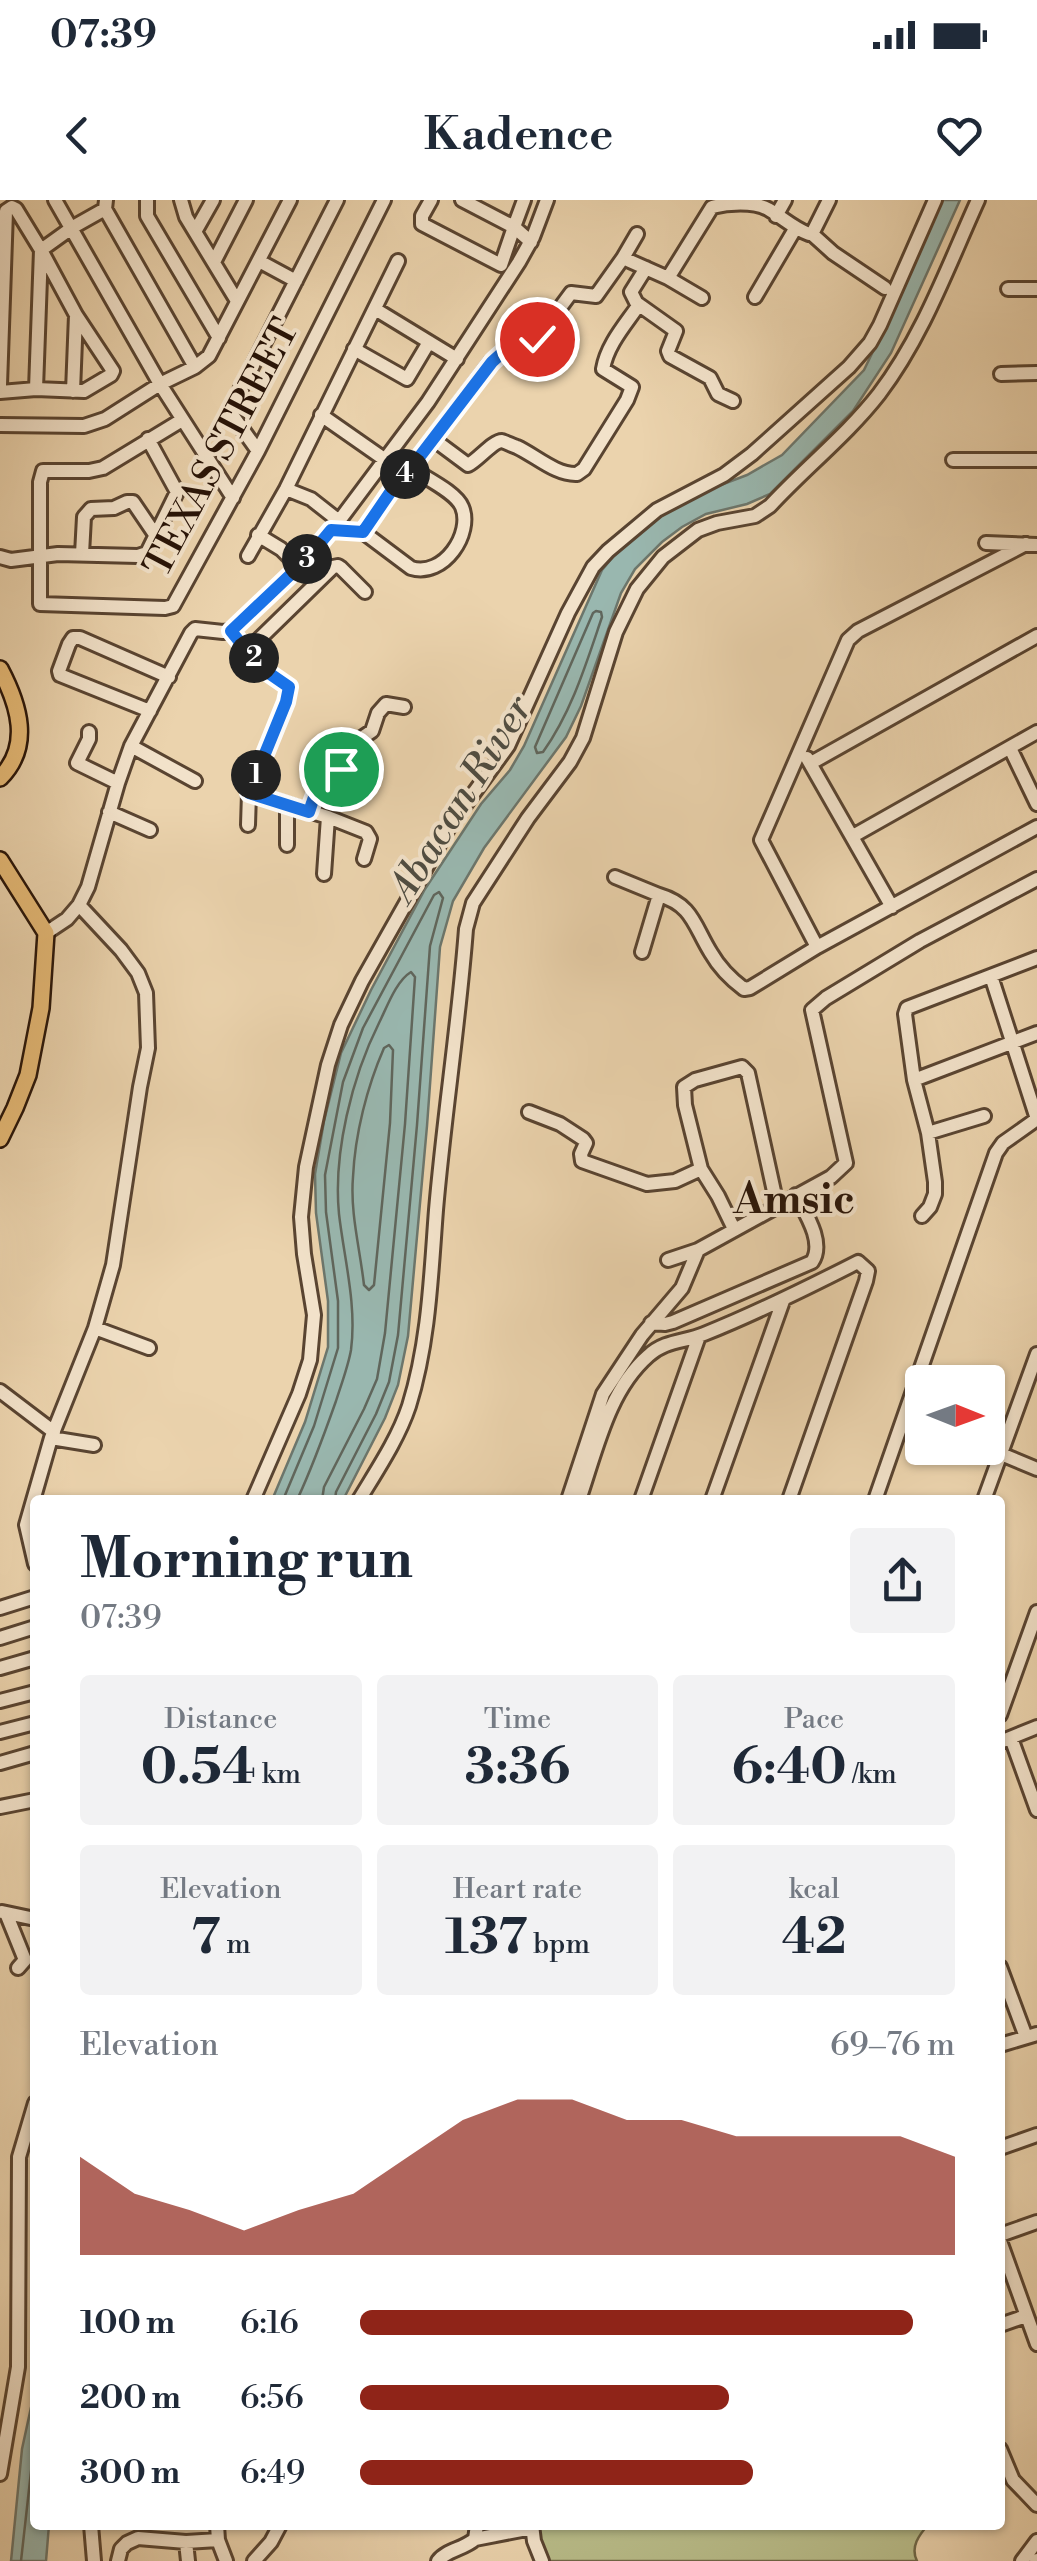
<!DOCTYPE html>
<html lang="en">
<head>
<meta charset="utf-8">
<style>
  body { margin:0; font-family:"Libre Bodoni",serif; background:#f2f2f3; color:#1f2937; height:100vh; display:flex; flex-direction:column; font-size:38px; white-space:nowrap }
  * { box-sizing:border-box; margin:0 }
  p { font-size:32px; color:#747a83 }
  .icon { flex:none; width:55px; height:55px; fill:none; stroke:currentColor; stroke-width:2; stroke-linecap:round; stroke-linejoin:round }
  .map { position:relative; flex:1; overflow:hidden }
  .sheet { position:absolute; left:30px; top:1295px; width:975px; height:1035px; display:flex; flex-direction:column; background:#fff; border-radius:10px; box-shadow:0 2px 8px #0004 }
  .sheet>* { flex:none }
  .needle { width:65px; rotate:91deg }
  .tools { position:absolute; left:905px; top:1165px; display:grid; gap:20px }
  .tools a { display:grid; place-items:center; width:100px; height:100px; border-radius:10px; background:#fff; box-shadow:0 2px 8px #0004; font-size:50px }
  .pin { position:absolute; display:grid; place-items:center; width:85px; height:85px; color:#fff; margin:-42px; border:5px solid #fff; border-radius:50%; box-shadow:0 2px 10px #0007 }
  .km { position:absolute; width:50px; height:50px; margin:-25px; border-radius:50%; background:#222; color:#fff; font-size:28px; line-height:50px; text-align:center }
  .round { display:grid; place-items:center; flex:none; width:105px; height:105px; border-radius:10px; background:#f2f2f3 }
  .summary { display:flex; align-items:center; justify-content:space-between; height:170px; padding:0 50px }
  h1 { font-size:55px; font-weight:700; line-height:75px }
  .figures { display:grid; grid-template-columns:repeat(3,1fr); gap:15px; height:170px; padding:10px 50px }
  .figures div { display:grid; align-content:center; border-radius:10px; background:#f2f2f3; text-align:center }
  .figures b { font-size:50px; font-weight:700 }
  .figures small { font-size:28px; font-weight:400 }
  .figures p { font-size:28px }
  .chart { height:280px; padding:20px 50px }
  .chart p { display:flex; justify-content:space-between }
  .chart svg { width:100%; height:180px; margin-top:10px; fill:#8f2418; opacity:.7 }
  ul { padding:0 50px; list-style:none; font-size:32px }
  li { display:grid; grid-template-columns:160px 120px 1fr; align-items:center; height:75px }
  li i { height:25px; border-radius:12px; background:#8f2418 }
  .status { display:flex; justify-content:space-between; align-items:center; height:70px; padding:0 50px; background:#fff; direction:ltr }
  .status svg { height:28px; fill:currentColor }
  header { display:flex; justify-content:space-between; align-items:center; height:130px; padding:0 50px; background:#fff; font-size:45px; font-weight:700 }
  .map>svg:first-child { display:block }
</style>
</head>
<body>
<div class="status"><b>07:39</b><svg viewBox="0 0 49 12"><path d="M0 12V9h3v3zM5 12V6h3v6zM10 12V3h3v9zM15 12V0h3v12zM26 1h20v11H26zM47 4h2v5h-2z"/></svg></div>
<header><svg class="icon" aria-label="back" viewBox="0 0 24 24"><path d="M15 5l-7 7 7 7"/></svg>Kadence<svg class="icon" aria-label="heart" viewBox="0 0 24 24"><path d="M12 20l-8-8c-3-5 5-10 8-4 3-6 11-1 8 4z"/></svg></header>
<div class="map">
<svg width="1037" height="2361" viewBox="0 0 1037 2361">
  <rect width="100%" height="100%" fill="#ebd3ad"/>
  <filter id="stains"><feTurbulence type="fractalNoise" baseFrequency=".002" numOctaves="4"/><feColorMatrix values="0 0 0 0 .2 0 0 0 0 .09 0 0 0 0 .02 0 0 0 .5 -.17"/></filter>
  <radialGradient id="worn" r=".72"><stop offset=".6" stop-color="#630" stop-opacity="0"/><stop offset="1" stop-color="#630" stop-opacity=".3"/></radialGradient>
  <path fill="#b8bc89" stroke="#706848" stroke-width="2.5" d="M536,2325H928C919,2335 910,2347 917,2361H545Z"/>
  <path fill="#99b7af" stroke="#6c766c" stroke-width="2.5" d="M937,0H960L891,153L853,211L770,294L747,304L706,314L682,327L662,342L635,369L621,393L581,506L566,537L484,648L453,701L440,747L427,926L408,1136L398,1185L385,1218L343,1300H272L305,1222L328,1147V1101L316,1013L315,974L324,921L341,853L371,790L425,689L481,604L510,570L524,546L602,370L623,345L655,317L681,300L747,275L782,255L864,170L888,120Z
    M35,2189V2325H49L46,2361H11L22,2249Z"/>
  <g fill="none" stroke-linecap="round" stroke-linejoin="round">
    <path stroke="#60665c" stroke-width="2.5" d="M596,411L601,412L602,417C586,464 572,511 543,552L537,553L535,547L593,413Z
      M389,845L393,850L390,923L374,1085L369,1090L364,1085C360,1049 350,1013 353,977C355,934 367,887 384,848Z
      M283,1300L314,1226L338,1148V1101L326,1012L325,975L343,882L363,828L434,695L439,692L443,698L430,746L417,925L398,1135L389,1182L376,1214L336,1292L335,1300
      M297,1300C312,1268 324,1235 336,1201C341,1185 348,1167 351,1150C357,1105 344,1058 339,1014C333,953 352,877 379,823C387,807 396,781 411,772L415,777L405,924L385,1133L377,1179L364,1209L324,1287L322,1300
      M21,2361L35,2236"/>
    <g stroke="#594431" stroke-width="18">
      <path id="minor" d="M55,0L160,184L233,298
        M106,0L105,9L195,167
        M147,0V16L219,138
        M181,0L186,17L237,101
        M431,0L422,16V24L501,65L514,27L531,42
        M462,0L514,27L524,0
        M776,16L785,0
        M196,30L213,0
        M812,34L833,53L885,88
        M623,58L637,34
        M259,61L296,81
        M214,62L246,0
        M668,78L712,7C728,3 753,1 768,9C782,17 793,28 809,34H812L829,0
        M1008,89H1037
        M755,97L795,29
        M638,104L676,131L668,151L670,156L710,178L718,194L733,201
        M375,109L457,159
        M354,149L407,179L429,142
        M1001,174L1037,173
        M0,185L6,11L12,7L16,9L41,50L76,115L113,171L111,175L84,191L36,189L0,192
        M36,189L41,50L73,27L105,9
        M73,191L76,115
        M321,215L384,259
        M182,220L103,268L89,271H43L40,282V404L165,408L173,406L258,251L384,0
        M0,225L84,226L105,219L160,184L195,167L209,156L290,0
        M433,239L468,265C478,260 493,241 502,241C503,241 516,247 517,247C536,256 556,275 577,274L584,269L627,200L632,187L603,169C607,145 625,125 638,106L631,92L646,68
        M258,251L233,216L232,206L337,0
        M953,260H1037
        M286,289L311,299L339,321
        M331,330L363,332L400,279L411,268L491,162L502,153L537,139L571,93L596,96L623,58L668,78L702,98
        M363,332L411,368C444,378 473,333 462,307C456,292 425,278 411,268
        M258,335L281,349L299,367
        M986,343L1037,345
        M82,354L84,317L91,309L114,308L127,302H133L156,336
        M248,356L286,289L398,61
        M0,357L11,360L58,354L138,356L147,353L177,292L148,239
        M231,431L260,467L289,487L286,502L249,593L248,625
        M248,450L333,367L338,366L341,368L365,392
        M150,511L60,475L59,471L69,444L73,438H80L169,477
        M89,532V539L77,563L118,583
        M131,546L195,581
        M1010,548L1037,604
        M807,558L892,707
        M811,563L1037,436
        M249,593L328,617L366,632L370,639L364,659
        M109,612L150,630
        M309,612L322,581L340,572L347,548L372,531L378,513L386,504L404,507
        M853,636L1037,532
        M287,645V606
        M324,674L328,617
        M615,677L659,695
        M46,733L67,719L79,705L88,687L118,583L131,546L191,433L195,429L223,432L231,431L238,425L307,359L339,321L428,202L519,62L533,37L547,0
        M817,747L761,640L848,440L858,431L1026,344
        M642,752L659,695C693,705 694,726 711,753C719,767 732,780 744,789L750,788L817,747L1037,627
        M991,776L1037,919
        M914,880L1037,833
        M529,912L560,924L583,939L586,943L581,954L582,961L647,984L675,981L701,969
        M928,933L984,916
        M922,1016L930,1007L935,994V982L928,933L914,880L905,814L907,808L1037,758
        M734,1029L718,996L701,969L685,905L684,887L695,880L742,867L748,873L777,1005
        M668,1060L698,1050
        M651,1123L665,1124L673,1122L812,1062C825,1043 806,1014 796,995
        M95,1128L149,1148
        M0,1191L54,1232
        M51,1238L94,1245
        M1001,1254L1037,1269
        M253,1300L299,1194L310,1160L314,1115L304,1054L301,1017L306,967L328,865L341,825L362,781L449,627L508,546L568,413L593,367L608,351L657,310L724,275L752,254L849,167L870,143L880,125L935,0
        M359,1300C377,1270 398,1239 409,1206C429,1142 431,1075 436,1010C444,916 459,822 466,729L473,703L528,618L570,562L583,538L616,432L637,389L663,357L698,330L717,323L755,316L770,306C805,268 847,235 879,194C923,136 948,66 978,0
        M568,1300L603,1194L642,1135L682,1088L698,1050L831,977L846,963L812,810L826,798L920,741L1037,679
        M579,1300C596,1251 608,1191 648,1156C665,1140 685,1142 704,1134C757,1113 807,1088 858,1062L868,1071L866,1081L789,1300
        M641,1300L699,1136
        M712,1300L783,1101
        M875,1300L996,953L1003,943L1037,919
        M984,1300L1037,1154
        M35,1364L26,1325L51,1238L95,1128L113,1065L140,887L148,848L146,793L138,773L121,750L79,705
        M0,1408L35,1397
        M0,1438L35,1427
        M0,1468L35,1458
        M0,1501L35,1492
        M1000,1515L1037,1412
        M0,1532L35,1523
        M1011,1538L1037,1610
        M1000,1542L1037,1527
        M0,1563L35,1553
        M0,1607L35,1600
        M2,1712L35,1719
        M6,1713L25,1760L18,1768
        M1000,1767L1026,1837
        M1000,1845L1037,1834
        M1000,1948L1037,1935
        M1000,2035L1037,2022
        M1000,2041L1037,2144
        M1000,2125L1026,2116
        M1000,2249L1013,2280L1037,2305
        M0,2274L18,2167L19,1957L35,1903
        M91,2325L94,2361
        M217,2325L218,2340L226,2361
        M532,2325L534,2341L542,2361
        M475,2339L532,2328
        M186,2342L188,2361
        M118,2361L121,2349L127,2343L138,2338L186,2342L218,2340
        M254,2361L271,2342L280,2325
        M438,2361C446,2350 464,2349 475,2339L477,2325
        M1022,2361L1037,2341
        M1036,2361L1037,2360"/>
    </g>
    <g stroke="#281408" stroke-width="20">
      <path id="major" d="M0,469C19,505 32,546 0,578
        M0,660L46,733L41,808L28,875L15,908L0,939"/>
    </g>
    <use href="#minor" stroke="#f2e2ca" stroke-width="12"/>
    <use href="#major" stroke="#e6ba76" stroke-width="15"/>
  </g>
  <g fill="none" stroke-linecap="round" stroke-linejoin="round">
    <g stroke="#fff" stroke-width="20">
      <path id="route" d="M341,569L338,575C318,576 315,595 309,612L249,593L286,502L289,487L260,467L231,431L307,359L331,330L363,332L400,278L411,268L492,162L502,153L537,139"/>
    </g>
    <use href="#route" stroke="#1a73e8" stroke-width="12"/>
  </g>
  <g text-anchor="middle" dominant-baseline="central" stroke-width="8" stroke-linejoin="round" paint-order="stroke">
    <g font-size="38" fill="#281408" stroke="#f2e2ca">
      <text transform="translate(222 248) rotate(-62)">TEXAS STREET</text>
    </g>
    <g font-size="40" font-style="italic" fill="#504d42" stroke="#f2e2ca">
      <text transform="translate(461 599) rotate(-58)">Abacan River</text>
    </g>
    <g font-size="42" font-weight="bold" fill="#281408" stroke="#f2e2ca">
      <text x="794" y="1000">Amsic</text>
    </g>
  </g>
  <rect width="100%" height="100%" filter="url(#stains)"/>
  <rect width="100%" height="100%" fill="url(#worn)"/>
</svg>
<div class="tools">
<a><svg class="needle" viewBox="-14 -14 28 28"><path d="M0-13l5 13h-10z" fill="#e53935"/><path d="M0 13l5-13h-10z" fill="#747a83"/></svg></a>
</div>
<div class="pin" style="left:341px;top:569px;background:#1e9e55"><svg class="icon" aria-label="arrive" viewBox="0 0 24 24"><path d="M6 21V4h12l-3 4 3 4H6"/></svg></div>
<div class="pin" style="left:537px;top:139px;background:#d93025"><svg class="icon" aria-label="check" viewBox="0 0 24 24"><path d="M5 12l5 5 9-10"/></svg></div>
<b class="km" style="left:256px;top:575px">1</b>
<b class="km" style="left:254px;top:458px">2</b>
<b class="km" style="left:307px;top:359px">3</b>
<b class="km" style="left:405px;top:274px">4</b>
<section class="sheet">
<div class="summary"><div><h1>Morning run</h1><p>07:39</p></div><a class="round"><svg class="icon" aria-label="share" viewBox="0 0 24 24"><path d="M12 15V3M7 8l5-5 5 5M5 13v7h14v-7"/></svg></a></div>
<div class="figures">
<div><p>Distance</p><b>0.54<small> km</small></b></div>
<div><p>Time</p><b>3:36</b></div>
<div><p>Pace</p><b>6:40<small> /km</small></b></div>
</div>
<div class="figures">
<div><p>Elevation</p><b>7<small> m</small></b></div>
<div><p>Heart rate</p><b>137<small> bpm</small></b></div>
<div><p>kcal</p><b>42</b></div>
</div>
<div class="chart"><p><span>Elevation</span>69–76 m</p>
<svg viewBox="0 0 160 44" preserveAspectRatio="none"><path d="M0 44V20L10 29L20 33L30 38L40 33L50 29L60 20L70 11L80 6L90 6L100 11L110 11L120 15L130 15L140 15L150 15L160 20V44z"/></svg>
</div>
<ul>
<li><b>100 m</b>6:16<i style="width:93%"></i></li>
<li><b>200 m</b>6:56<i style="width:62%"></i></li>
<li><b>300 m</b>6:49<i style="width:66%"></i></li>
</ul>
</section>
</div>
</body>
</html>
